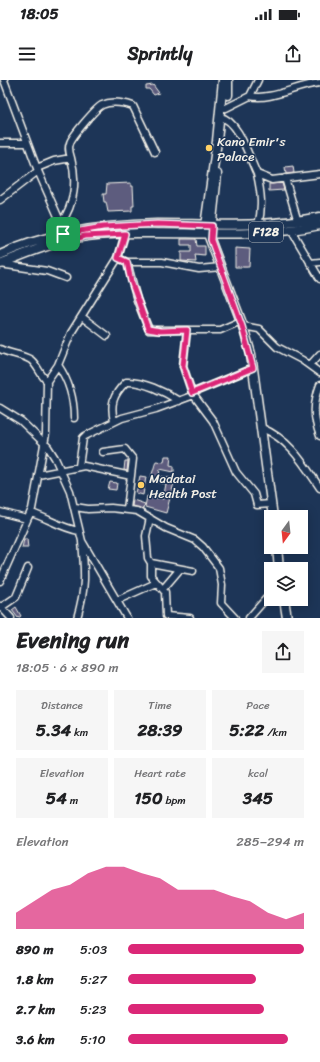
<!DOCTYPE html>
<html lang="en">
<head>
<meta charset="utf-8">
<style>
  body { margin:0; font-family:Sriracha,sans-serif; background:#f6f6f6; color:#202124; height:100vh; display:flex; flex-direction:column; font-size:15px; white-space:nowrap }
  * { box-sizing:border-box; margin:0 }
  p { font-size:13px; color:#757577 }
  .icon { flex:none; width:22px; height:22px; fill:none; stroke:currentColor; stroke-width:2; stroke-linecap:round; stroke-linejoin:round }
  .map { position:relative; height:538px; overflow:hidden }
  .details { display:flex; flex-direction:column; background:#fff; flex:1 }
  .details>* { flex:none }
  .needle { width:26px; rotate:195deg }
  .fabs { position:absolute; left:264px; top:430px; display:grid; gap:8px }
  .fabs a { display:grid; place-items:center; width:44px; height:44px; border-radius:0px; background:#fff; box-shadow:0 2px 10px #0003; font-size:20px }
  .pin { position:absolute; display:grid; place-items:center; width:34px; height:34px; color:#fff; margin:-17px; border-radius:8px; box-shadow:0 2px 6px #0006 }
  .round { display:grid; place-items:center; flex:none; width:42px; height:42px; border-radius:0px; background:#f6f6f6 }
  .overview { display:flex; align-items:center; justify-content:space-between; height:68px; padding:0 16px }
  h1 { font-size:22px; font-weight:700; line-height:30px }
  .metrics { display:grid; grid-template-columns:repeat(3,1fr); gap:6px; height:68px; padding:4px 16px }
  .metrics div { display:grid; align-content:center; border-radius:0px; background:#f6f6f6; text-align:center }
  .metrics b { font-size:17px; font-weight:700 }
  .metrics small { font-size:11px; font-weight:400 }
  .metrics p { font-size:11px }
  .chart { height:112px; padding:8px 16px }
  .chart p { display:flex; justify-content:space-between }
  .chart svg { width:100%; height:72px; margin-top:4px; fill:#db2777; opacity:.7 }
  ul { padding:0 16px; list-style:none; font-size:13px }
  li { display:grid; grid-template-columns:64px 48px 1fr; align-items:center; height:30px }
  li i { height:10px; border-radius:5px; background:#db2777 }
  .status { display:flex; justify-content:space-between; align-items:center; height:28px; padding:0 20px; background:#fff; direction:ltr }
  .status svg { height:11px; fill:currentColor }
  header { display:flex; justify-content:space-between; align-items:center; height:52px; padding:0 16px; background:#fff; font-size:18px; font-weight:700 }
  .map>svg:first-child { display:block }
</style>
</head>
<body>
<div class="status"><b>18:05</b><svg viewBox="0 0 49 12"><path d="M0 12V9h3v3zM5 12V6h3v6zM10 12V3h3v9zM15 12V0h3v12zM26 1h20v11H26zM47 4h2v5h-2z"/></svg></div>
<header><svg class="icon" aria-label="menu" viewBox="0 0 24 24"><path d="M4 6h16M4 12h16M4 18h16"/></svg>Sprintly<svg class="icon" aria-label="share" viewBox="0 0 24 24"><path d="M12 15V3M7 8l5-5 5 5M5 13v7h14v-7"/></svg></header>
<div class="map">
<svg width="320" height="538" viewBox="0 0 320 538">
  <rect width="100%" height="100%" fill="#1d3557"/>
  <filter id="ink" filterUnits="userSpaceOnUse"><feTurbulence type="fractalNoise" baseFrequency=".025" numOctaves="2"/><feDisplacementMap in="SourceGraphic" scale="8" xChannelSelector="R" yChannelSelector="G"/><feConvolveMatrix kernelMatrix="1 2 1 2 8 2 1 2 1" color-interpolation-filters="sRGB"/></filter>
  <g filter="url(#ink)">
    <path fill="#5d5c7e" stroke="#f4f1e8" d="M153,5L159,13L154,15L149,9H146V6Z
      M293,86L294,93L286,94L285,87Z
      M131,103V106H133L134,126H132V131L108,132L106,122H104L103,114H106L107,104Z
      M282,103L284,110L269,111V104Z
      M181,159H196L197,166H205V176L195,175L196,182L181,181V172H191V165H181Z
      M235,168L250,169L249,187H235Z
      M165,376H171L170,385L174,386V392L160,389L159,396L175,399L166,433L145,427L147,416L163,419L166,404L150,401L156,381L164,382Z
      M125,381H128L127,391L124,390Z
      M140,396L146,397L143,415L136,413Z
      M110,402L117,403L116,410L108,409Z
      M133,420L145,424L143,429L132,426Z
      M24,459H27L28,468H22Z
      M16,527L21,536L18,538L12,530Z"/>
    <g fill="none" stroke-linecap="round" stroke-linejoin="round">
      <g stroke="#f4f1e8" stroke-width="9">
        <path id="minor" d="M4,0L38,91L61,143L64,157
          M250,16C271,21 297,5 320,3
          M226,28L250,16L258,0
          M220,37C239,40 249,78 257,94L272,100L320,94
          M0,63H27
          M71,78C69,72 68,68 70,63C72,56 96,28 102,25C111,21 124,23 133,26L155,72
          M37,88L54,81L71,78C77,100 75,124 61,143
          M257,94C261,112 263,127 258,145
          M285,98L298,142
          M0,120L38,91
          M291,150L320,199
          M118,178L127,182H162L199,189L221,187
          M127,182L137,220L149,250H220L241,241
          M310,183L320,182
          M0,184L47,191L66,198
          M82,237L107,256
          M243,246L259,249L277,267L302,280L320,293
          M187,250L183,286L192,313L213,341L236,392L254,414L257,425L271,424
          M0,269C9,274 22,274 31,280C38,286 40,295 47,301
          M58,285C69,301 74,318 74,338
          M310,285L320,274
          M320,305C313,324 313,337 320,356
          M192,313L253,288
          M0,328L21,341L48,367L55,378L70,411L82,461L127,538
          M114,341C110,324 113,315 126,302C143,301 165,312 179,321
          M262,348C290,360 303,383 320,408
          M103,372L125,369L133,379L127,429
          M79,386L83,358L85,356L122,338L156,329L194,315
          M38,395L84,386L131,396
          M75,427L88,429L111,428L137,431L166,448L195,460L203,467L219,488L222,505L221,523L235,538
          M0,432L27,439
          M31,433C48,438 61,448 79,451
          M150,438L146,456L148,478L151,483V496L165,512L166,536L190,538
          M151,483L193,491
          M0,501L32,429L46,354L47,301L58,285L71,253L118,178L125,154
          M163,509L180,489
          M118,520L156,503
          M0,526L11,538
          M0,528L16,517L28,488
          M77,538C86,508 85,493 82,462
          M249,538L271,513"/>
      </g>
      <g stroke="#f4f1e8" stroke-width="11">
        <path id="major" d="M223,0L217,61L205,146L243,246L251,274L273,437
          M228,15V0
          M211,150L217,94
          M0,175C49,152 103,145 157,144C212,144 265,148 320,137
          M0,184C26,173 59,160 87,156C164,147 244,162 320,145
          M277,467L279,489
          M284,519L287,538"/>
      </g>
      <use href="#minor" stroke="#1d3557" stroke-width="6"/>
      <use href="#major" stroke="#1d3557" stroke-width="8"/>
    </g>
  </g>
  <g fill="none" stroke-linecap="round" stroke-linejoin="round" filter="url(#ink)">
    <g stroke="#fff" stroke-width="8">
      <path id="route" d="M157,144L212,146L211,160L242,246L253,288L192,313L183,286L187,250L160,251L148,249L131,201L127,182L118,178L125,154L85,156L65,162L63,154L103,147Z"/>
    </g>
    <use href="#route" stroke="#db2777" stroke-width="5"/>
  </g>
  <g fill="#ffd166" stroke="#1d3557" stroke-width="1.5">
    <circle cx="209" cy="68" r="4"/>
    <circle cx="141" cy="405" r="4"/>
  </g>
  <g text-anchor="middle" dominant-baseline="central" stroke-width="3" stroke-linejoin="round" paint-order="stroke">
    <rect fill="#1d3557" stroke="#b4b9bc" stroke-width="1" x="249" y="142" width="34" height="20" rx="3"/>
    <g font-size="12" font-weight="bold" fill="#f4f1e8">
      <text x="266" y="152">F128</text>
    </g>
    <g font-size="13" fill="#f4f1e8" stroke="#1d3557" text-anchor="start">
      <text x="217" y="61">Kano Emir's<tspan x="217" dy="15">Palace</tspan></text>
      <text x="149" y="398">Madatai<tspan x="149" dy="15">Health Post</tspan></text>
    </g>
  </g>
</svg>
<div class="fabs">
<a><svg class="needle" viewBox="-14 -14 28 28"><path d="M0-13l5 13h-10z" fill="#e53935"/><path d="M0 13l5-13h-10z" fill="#757577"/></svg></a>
<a><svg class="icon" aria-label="layers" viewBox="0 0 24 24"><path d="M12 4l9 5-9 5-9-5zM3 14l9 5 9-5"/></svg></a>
</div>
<div class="pin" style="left:63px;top:154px;background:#1e9e55"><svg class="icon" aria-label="arrive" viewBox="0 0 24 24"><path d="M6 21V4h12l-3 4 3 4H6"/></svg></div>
</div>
<section class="details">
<div class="overview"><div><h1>Evening run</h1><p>18:05 · 6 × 890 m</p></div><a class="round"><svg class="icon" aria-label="share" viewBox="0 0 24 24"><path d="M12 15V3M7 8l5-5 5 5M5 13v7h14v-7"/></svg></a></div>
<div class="metrics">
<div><p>Distance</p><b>5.34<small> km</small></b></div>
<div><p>Time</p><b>28:39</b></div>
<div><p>Pace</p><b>5:22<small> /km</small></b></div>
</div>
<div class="metrics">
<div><p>Elevation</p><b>54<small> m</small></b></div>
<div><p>Heart rate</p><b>150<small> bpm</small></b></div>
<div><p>kcal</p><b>345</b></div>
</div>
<div class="chart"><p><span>Elevation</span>285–294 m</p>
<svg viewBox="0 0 160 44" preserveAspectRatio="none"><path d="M0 44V34L10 27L20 20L30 17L40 10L50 6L60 6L70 10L80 13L90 20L100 20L110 20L120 24L130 27L140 34L150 38L160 34V44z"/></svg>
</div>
<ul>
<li><b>890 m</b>5:03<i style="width:100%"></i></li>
<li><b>1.8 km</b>5:27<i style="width:73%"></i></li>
<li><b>2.7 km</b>5:23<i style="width:77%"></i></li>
<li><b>3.6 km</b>5:10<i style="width:91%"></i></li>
</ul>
</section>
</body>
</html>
